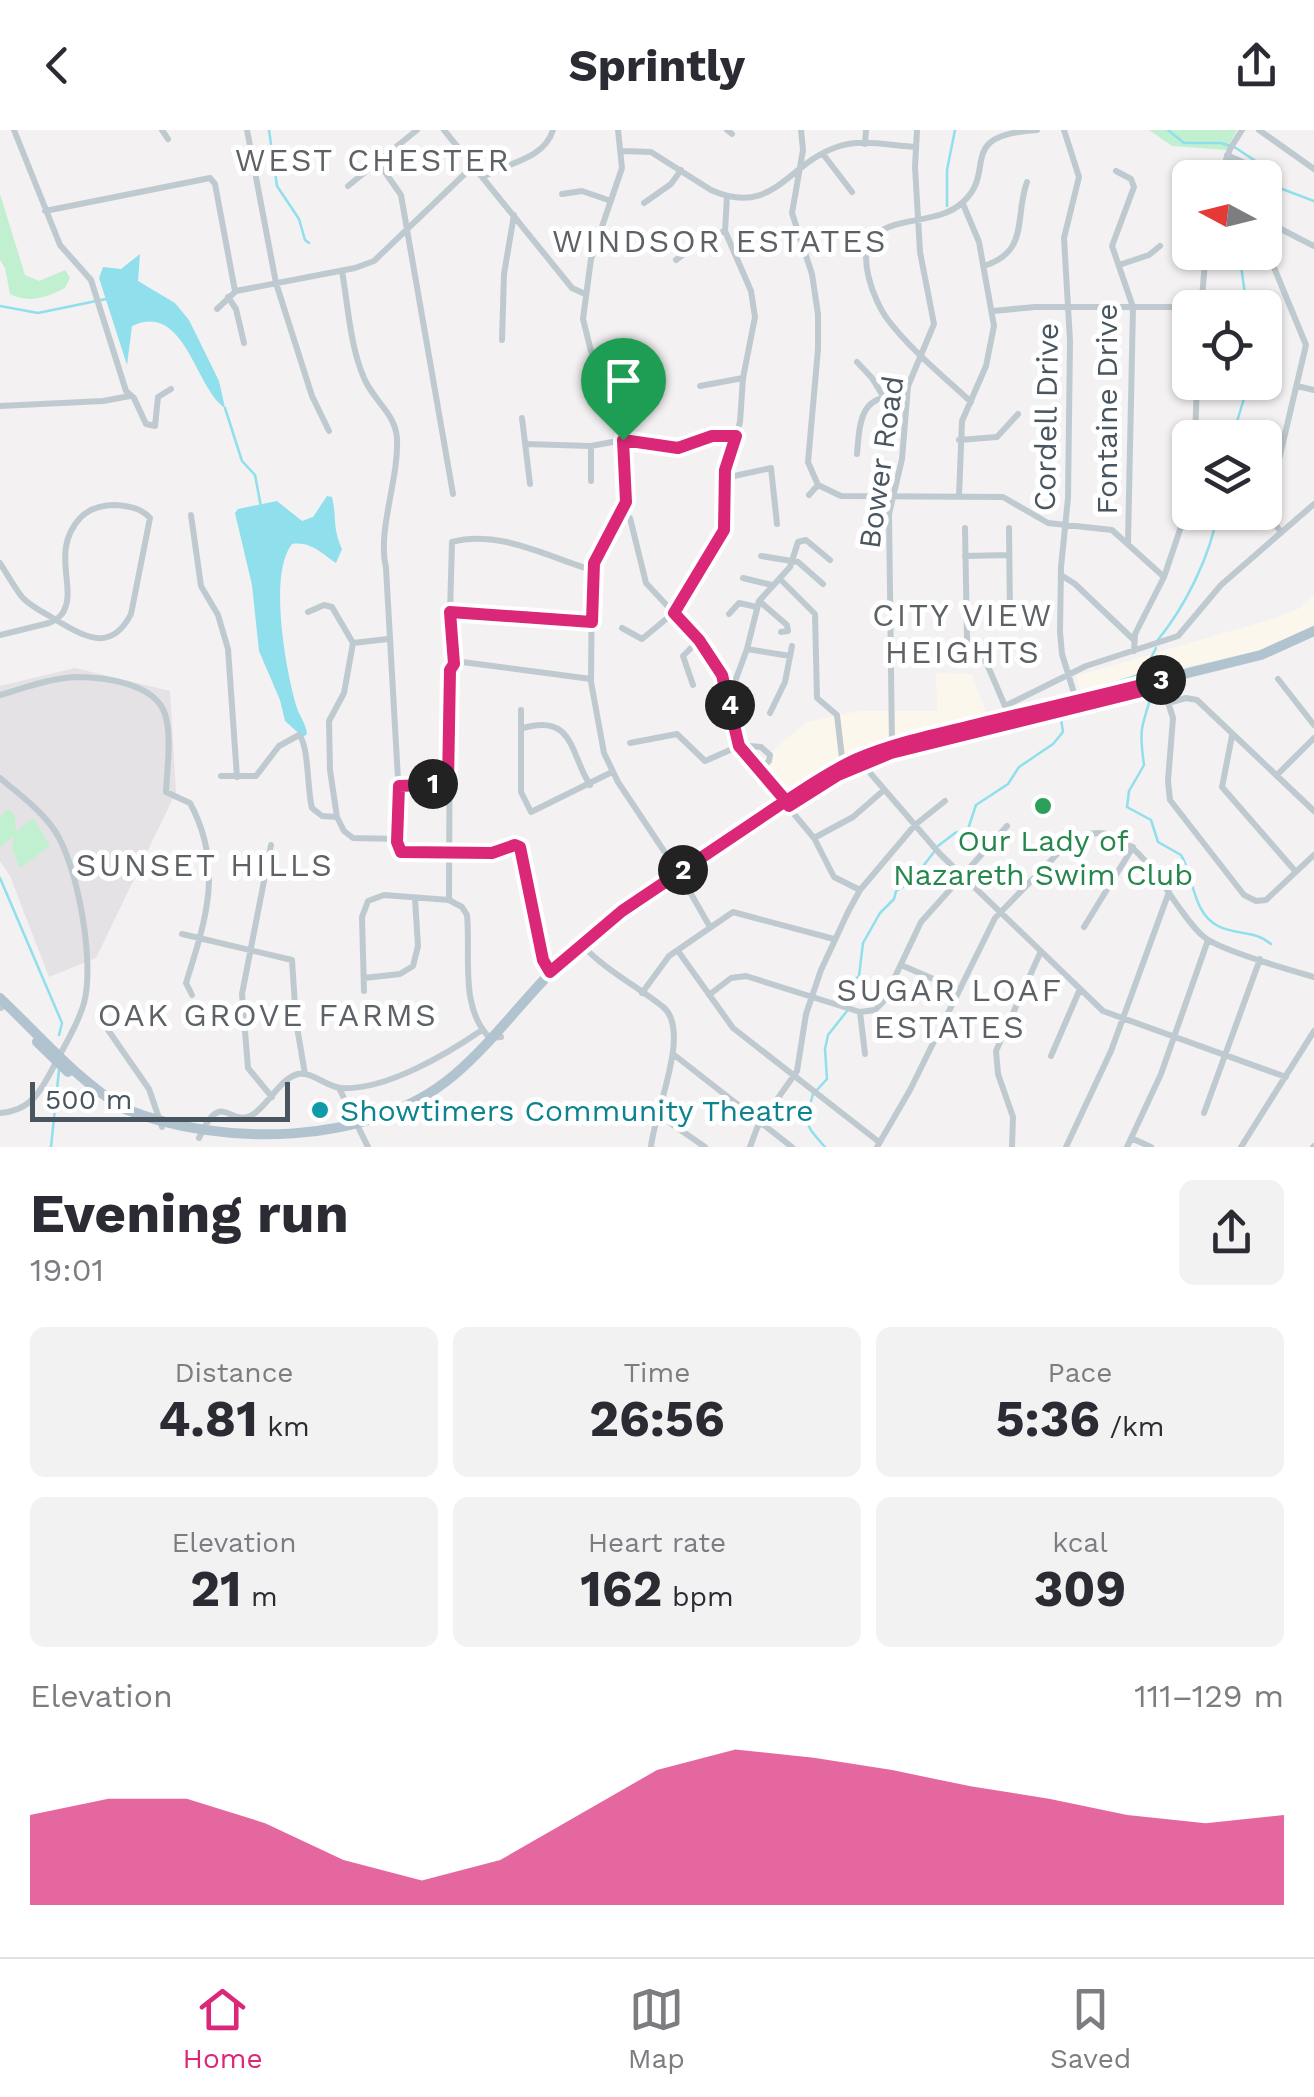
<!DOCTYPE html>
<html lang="en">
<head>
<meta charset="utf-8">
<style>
  body { margin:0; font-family:"Work Sans",sans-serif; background:#f2f2f3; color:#2b2b33; height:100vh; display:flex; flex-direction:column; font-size:38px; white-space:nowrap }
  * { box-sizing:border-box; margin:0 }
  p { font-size:32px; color:#7c7c81 }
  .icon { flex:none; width:55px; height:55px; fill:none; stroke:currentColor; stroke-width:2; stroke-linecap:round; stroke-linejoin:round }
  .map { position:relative; height:1017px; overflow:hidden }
  .sheet { display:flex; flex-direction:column; background:#fff; flex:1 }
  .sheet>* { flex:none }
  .needle { width:65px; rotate:277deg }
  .fabs { position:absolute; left:1172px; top:30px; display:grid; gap:20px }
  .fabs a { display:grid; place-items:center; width:110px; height:110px; border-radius:15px; background:#fff; box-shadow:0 2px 8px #0004; font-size:50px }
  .scale { position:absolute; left:30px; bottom:25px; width:260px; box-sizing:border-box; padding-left:10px; border:5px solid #49565f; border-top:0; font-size:28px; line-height:35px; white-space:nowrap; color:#49565f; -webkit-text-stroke:8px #fff; paint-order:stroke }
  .pin { position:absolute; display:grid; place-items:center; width:85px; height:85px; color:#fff; margin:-102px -42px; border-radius:50% 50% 50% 0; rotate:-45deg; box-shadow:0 0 10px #0007 }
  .pin .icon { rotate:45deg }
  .km { position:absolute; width:50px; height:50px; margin:-25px; border-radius:50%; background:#222; color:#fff; font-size:28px; line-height:50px; text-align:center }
  .round { display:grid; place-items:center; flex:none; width:105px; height:105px; border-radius:15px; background:#f2f2f3 }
  .overview { display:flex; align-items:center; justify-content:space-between; height:170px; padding:0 30px }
  h1 { font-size:55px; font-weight:700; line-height:75px }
  .figures { display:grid; grid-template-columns:repeat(3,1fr); gap:15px; height:170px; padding:10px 30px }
  .figures div { display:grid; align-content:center; border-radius:15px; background:#f2f2f3; text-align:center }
  .figures b { font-size:50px; font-weight:700 }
  .figures small { font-size:28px; font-weight:400 }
  .figures p { font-size:28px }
  .chart { height:280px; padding:20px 30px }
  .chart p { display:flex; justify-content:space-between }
  .chart svg { width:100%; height:180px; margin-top:10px; fill:#db2777; opacity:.7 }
  header { display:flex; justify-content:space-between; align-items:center; height:130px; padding:0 30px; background:#fff; font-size:45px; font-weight:700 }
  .tab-bar { display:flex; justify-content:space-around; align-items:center; height:140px; border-top:2px solid #e1e1e2; background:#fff; font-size:28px; color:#7c7c81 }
  .tab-bar a { display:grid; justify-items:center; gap:5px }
  .tab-bar .selected { color:#db2777 }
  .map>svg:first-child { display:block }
</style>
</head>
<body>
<header><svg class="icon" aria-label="back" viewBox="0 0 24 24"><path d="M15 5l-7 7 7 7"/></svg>Sprintly<svg class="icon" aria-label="share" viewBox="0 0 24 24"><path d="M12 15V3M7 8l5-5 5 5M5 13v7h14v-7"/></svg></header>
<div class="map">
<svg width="1314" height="1017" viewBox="0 0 1314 1017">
  <rect width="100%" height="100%" fill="#f3f1f1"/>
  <path fill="#fcf7ec" d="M1314,465V495L1294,508L1264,519L1080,561L1076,546L1272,489L1300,478Z
    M936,543L972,544L987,585L886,613L847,628L788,664L759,632L807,592L858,581H937Z"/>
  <path fill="#e4e2e4" d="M75,538L170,561L176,662L96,828L49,847L10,746L0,731V556Z"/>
  <path fill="#c1f0d0" d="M1149,0H1237L1226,20L1172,16Z
    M0,64L25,145L39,151L65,140L70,148L65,158C47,167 29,174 10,164L5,138L0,130Z
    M9,679L15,687L16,702L33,688L50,716L20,738L12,718L14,706L0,717V686Z"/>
  <path fill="#8fdfec" d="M140,124L138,151L175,173L189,190L219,251L225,278C195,258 185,171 132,196L127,235L99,148L103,137L121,139Z
    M327,366L332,367C337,389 332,396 342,419L336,433C322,424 311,411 292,414C268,444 286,540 296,575C299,586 306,593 307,604L303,607L285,591L280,570L259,521L252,455L235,383L238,379L277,371L302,391L313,387Z"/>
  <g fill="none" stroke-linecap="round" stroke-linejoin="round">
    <path stroke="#8fdfec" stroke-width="2.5" d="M269,0L277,56L299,89L305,110L309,113
      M1168,0L1184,13H1221L1236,18L1257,32L1277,57L1314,71
      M947,76V40L955,0
      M1239,122L1247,178
      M0,176L38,183L106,169
      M225,278L242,331L255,345L261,377
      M1232,308L1249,252
      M1157,511C1185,477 1210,427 1218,382
      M1150,548L1149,532L1156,518
      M1083,563L1148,542
      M1152,564C1141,598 1139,600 1144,635L1129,661L1127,677L1151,690L1158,712L1181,725C1194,746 1192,783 1218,796C1235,805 1255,800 1271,814
      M938,716L955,703L968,699L976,675L1008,654L1019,637L1053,614L1063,602L1061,589L1072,586
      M0,748L62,893L59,905
      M848,874L853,852L859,846L863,813L880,783L894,769L896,761L910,753L934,722
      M816,961L827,949L825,919L828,905L847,881
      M813,964C804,996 804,993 825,1017
      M51,1017L59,940"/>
    <path stroke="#bfcad0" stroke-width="6" d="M14,0L60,115L91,150L126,261L134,268L146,294L155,296
      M162,0L168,9
      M247,0L276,153L312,266L329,301
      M444,0L572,158L585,164
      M618,0L622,38L591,129L583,189L591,221L621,294L627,366L622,381L597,424L592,440L591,552L604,623L618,652L682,748L710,797
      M727,0L732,4
      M801,0L803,20L792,83L812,144L818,184V219L808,332L818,355L841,366L1003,367L1048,393L1112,400L1164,447
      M1064,0L1079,47L1064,108L1070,211L1068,368L1061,437L1060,502L1062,524L1078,576
      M1259,0L1314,39
      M865,14L866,0
      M622,21L651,22L711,60C773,88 788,33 837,17C861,8 891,16 916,17
      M823,24L852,62
      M1227,25L1247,34L1258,48
      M378,32L401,65L453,364
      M1116,41L1131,49L1134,57L1112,116L1133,177L1128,412
      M483,47C506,33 544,30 553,0
      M1219,48L1230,19L1242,0
      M348,56L417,0
      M1265,62L1277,92L1273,135L1306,215L1268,376L1269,386L1281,402
      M562,64L582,61L611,71
      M644,73L671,54L681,40
      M45,81L210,48L215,54L235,161
      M1277,97L1314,116
      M676,130L705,108L725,101
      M1119,135L1149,125L1160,116
      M984,136C1030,121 1014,88 1027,52
      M342,141C348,175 350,216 364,248C373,270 395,283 397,308C399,350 377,400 386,438L399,667L398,718L407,724L444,725L492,723L521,717L543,830L550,842
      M228,167L236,179L244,213
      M1201,178L1206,122
      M217,179L236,161L355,138L374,131L473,36
      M993,181L1035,177H1201
      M502,210L504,144L514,85
      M857,232L872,248L883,266
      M700,256L743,248
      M1297,256L1314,260
      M971,272C943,246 911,220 888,190C874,172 854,121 876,104C900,86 940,94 963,72C998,41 954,5 1037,0
      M0,276L103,271L130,266
      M522,288L530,354
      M155,296L158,267L171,259
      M1195,308L1197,252
      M959,310L997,307L1018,284
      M525,314L591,316L623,310L678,318L712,306L736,305
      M857,324C860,285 862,263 907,265
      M725,348L771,338L777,394
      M591,351V316
      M809,365L818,355
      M959,366L962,291L986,236L994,196L979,112L963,74
      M622,381L630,388L646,453L699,510L723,545L734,602L743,623L814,708L834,747L860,760
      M191,385L201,456L218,485L228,519L237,647
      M965,398L967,509L987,534L1005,576L1086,536L1178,506L1221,455L1314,374
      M1009,398L1010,487
      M761,426L798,432L823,454
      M965,426L1009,425
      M0,433C7,444 14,457 22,467C31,477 45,483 56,490C85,507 111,523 131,484L150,388C141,378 129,376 115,375C102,375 90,378 80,388C49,422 79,460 62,484C58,489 54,491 49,493L0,505
      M1061,445L1075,454L1134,510
      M743,448L772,455
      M780,449L815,484L817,568L837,585L843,636
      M759,471L787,495L788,501L781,502
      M308,482L324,475L332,477L353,513L344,563L329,591L330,640L337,687L344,701L353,708L397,709
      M450,482L591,492
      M729,484L739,473L757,477
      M622,498L642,509L677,480L725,400V340L740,292L743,248L755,187L751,161L725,101L727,66
      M353,513L388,509
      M747,519L790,526
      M1134,521L1135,504L1164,447L1190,370
      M454,534L462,532L591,549
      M1278,549L1314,595
      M1161,550L1173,588L1168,651L1170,670L1244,765L1256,771L1266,770L1314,725
      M693,555L683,526L699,510
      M0,565C24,558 51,548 76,547C103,547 155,553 165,584C172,606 167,639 166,662L190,673C224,736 206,790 186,853L192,865
      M730,565L747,519L759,471L790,437L798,412L806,410L830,430
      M1168,573L1186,568L1197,570L1314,681
      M521,580V662L531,682L612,642
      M770,583L785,552L792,516
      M523,598C574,583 570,624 590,655
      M1232,606L1222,657L1296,742
      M630,613L677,604L705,631L739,616
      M892,615L889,384L902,329L908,256L934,194L920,122L915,37L917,0
      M750,616L761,617L770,625L769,631L758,641
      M861,627L871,644L940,724L1103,881L1286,947
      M1277,645L1314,608
      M221,646H256L279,616L299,605C309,615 307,660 312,678L322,686L337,687
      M0,648C19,664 41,680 55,701C78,736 95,833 84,873C78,895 64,916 54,936C41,961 31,981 0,983
      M399,656L448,654
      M814,708L853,687L884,660
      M271,715L242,864L248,938L272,967
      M449,770L450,541L454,534L450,482L452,412C498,399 548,427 592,440
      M449,770L462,777L467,785C471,825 459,878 490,908L501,907
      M1084,797L1133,717
      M182,804L292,830L296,891L305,944
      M581,814C604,839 635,855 662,876C693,899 654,982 651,1017
      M678,821L733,898L879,1012
      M901,835L959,860
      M364,848L400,844L413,836L418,816L415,769
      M364,861L362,787L368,771L384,765L449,770
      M642,863L669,826L733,782L834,809
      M709,865L731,848L746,846L860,882L875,880L883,872L921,792L1007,696
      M0,878H1
      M860,882L865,924
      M108,900L149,959L162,997
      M673,924L792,1017
      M1051,926L1080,859
      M339,958L368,1017
      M656,983L705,1017
      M1204,983L1260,829
      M199,1008C222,957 229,998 252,985C268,976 279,949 298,944C311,941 327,957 341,958C385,961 447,924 482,900
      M1131,1008L1151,1017
      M750,1017L757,998L797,941L806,884L821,840L848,782L860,760L915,695L945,671
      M877,1017L910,960L995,788L1065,716C1131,666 1165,774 1204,807C1221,821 1290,840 1314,847
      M1012,1017L1013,987L998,944L996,921L1041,821
      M1066,1017L1111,921L1169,762
      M1127,1017L1161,944L1208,810
      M1241,1017L1314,901
      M1313,1017L1314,1016"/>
    <path stroke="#b1c3cf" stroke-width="10" d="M0,868C40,906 78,951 125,979C221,1017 368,1017 453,946C499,907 533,855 579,815C649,753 734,709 809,655L855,630L892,616L1261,525L1314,501
      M37,912L68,942"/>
  </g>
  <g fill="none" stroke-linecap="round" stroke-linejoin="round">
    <g stroke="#fff" stroke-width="20">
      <path id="route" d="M623,310L626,372L594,433L592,492L450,482L454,534L450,540L448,654L399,656L397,712L401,722L492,723L515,715L520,717L543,830L550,842L622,781L778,676C804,660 828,642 857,629C894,613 935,605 975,595C1037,580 1099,566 1161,550L1162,556L891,623L838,645L789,676L786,671L739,616L722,545L699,510L674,483L724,400L725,340L736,306H712L678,318L623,310"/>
    </g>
    <use href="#route" stroke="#db2777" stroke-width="12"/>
  </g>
  <circle fill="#2e9e5b" stroke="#fff" stroke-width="4" cx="1043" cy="676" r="10"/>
  <circle fill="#0f9aa8" stroke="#fff" stroke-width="4" cx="320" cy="980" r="10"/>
  <g text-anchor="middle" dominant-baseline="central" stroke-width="10" stroke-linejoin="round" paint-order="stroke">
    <g font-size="30" fill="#49565f" stroke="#fff">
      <text transform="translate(1106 279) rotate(-90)">Fontaine Drive</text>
      <text transform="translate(1046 287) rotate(-89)">Cordell Drive</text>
      <text transform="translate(881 332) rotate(-82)">Bower Road</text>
    </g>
    <g font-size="30" fill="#27864d" stroke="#fff">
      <text x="1043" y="710">Our Lady of<tspan x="1043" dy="34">Nazareth Swim Club</tspan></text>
    </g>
    <g font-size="30" fill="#0d838f" stroke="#fff" text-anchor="start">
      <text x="340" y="980">Showtimers Community Theatre</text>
    </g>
    <g font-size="32" letter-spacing="2.5" fill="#5e6266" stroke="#fff">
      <text x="373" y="30">WEST CHESTER</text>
      <text x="720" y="111">WINDSOR ESTATES</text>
      <text x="963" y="485">CITY VIEW<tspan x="963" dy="37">HEIGHTS</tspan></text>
      <text x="205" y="735">SUNSET HILLS</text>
      <text x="950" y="860">SUGAR LOAF<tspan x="950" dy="37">ESTATES</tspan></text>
      <text x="268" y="885">OAK GROVE FARMS</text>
    </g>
  </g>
</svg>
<div class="fabs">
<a><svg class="needle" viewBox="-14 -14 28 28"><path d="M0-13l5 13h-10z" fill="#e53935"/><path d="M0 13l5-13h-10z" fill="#7c7c81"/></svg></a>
<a><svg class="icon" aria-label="locate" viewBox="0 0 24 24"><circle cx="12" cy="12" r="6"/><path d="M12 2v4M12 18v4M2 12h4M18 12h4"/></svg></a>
<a><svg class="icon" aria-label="layers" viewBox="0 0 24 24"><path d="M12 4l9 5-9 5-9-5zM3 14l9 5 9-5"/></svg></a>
</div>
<div class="scale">500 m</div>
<div class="pin" style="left:623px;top:310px;background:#1e9e55"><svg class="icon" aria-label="arrive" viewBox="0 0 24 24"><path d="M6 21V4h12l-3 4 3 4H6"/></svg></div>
<b class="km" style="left:433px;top:654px">1</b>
<b class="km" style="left:683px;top:740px">2</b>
<b class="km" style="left:1161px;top:550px">3</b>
<b class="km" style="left:730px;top:575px">4</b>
</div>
<section class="sheet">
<div class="overview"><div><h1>Evening run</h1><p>19:01</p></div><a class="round"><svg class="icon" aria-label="share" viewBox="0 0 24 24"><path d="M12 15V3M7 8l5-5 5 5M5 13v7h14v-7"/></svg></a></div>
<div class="figures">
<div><p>Distance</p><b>4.81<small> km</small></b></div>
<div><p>Time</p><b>26:56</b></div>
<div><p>Pace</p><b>5:36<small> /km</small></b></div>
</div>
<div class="figures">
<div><p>Elevation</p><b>21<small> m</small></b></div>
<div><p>Heart rate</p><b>162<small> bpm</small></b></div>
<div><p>kcal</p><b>309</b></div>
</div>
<div class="chart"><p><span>Elevation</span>111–129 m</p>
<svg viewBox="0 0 160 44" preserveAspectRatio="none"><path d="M0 44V22L10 18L20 18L30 24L40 33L50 38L60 33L70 22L80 11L90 6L100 8L110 11L120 15L130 18L140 22L150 24L160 22V44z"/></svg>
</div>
</section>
<nav class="tab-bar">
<a class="selected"><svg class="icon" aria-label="home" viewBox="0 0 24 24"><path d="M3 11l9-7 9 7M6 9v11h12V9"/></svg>Home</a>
<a><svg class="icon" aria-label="map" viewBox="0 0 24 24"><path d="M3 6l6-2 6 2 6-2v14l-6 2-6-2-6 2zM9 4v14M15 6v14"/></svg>Map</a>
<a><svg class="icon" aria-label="saved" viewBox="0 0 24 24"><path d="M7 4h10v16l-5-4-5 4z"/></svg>Saved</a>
</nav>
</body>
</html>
